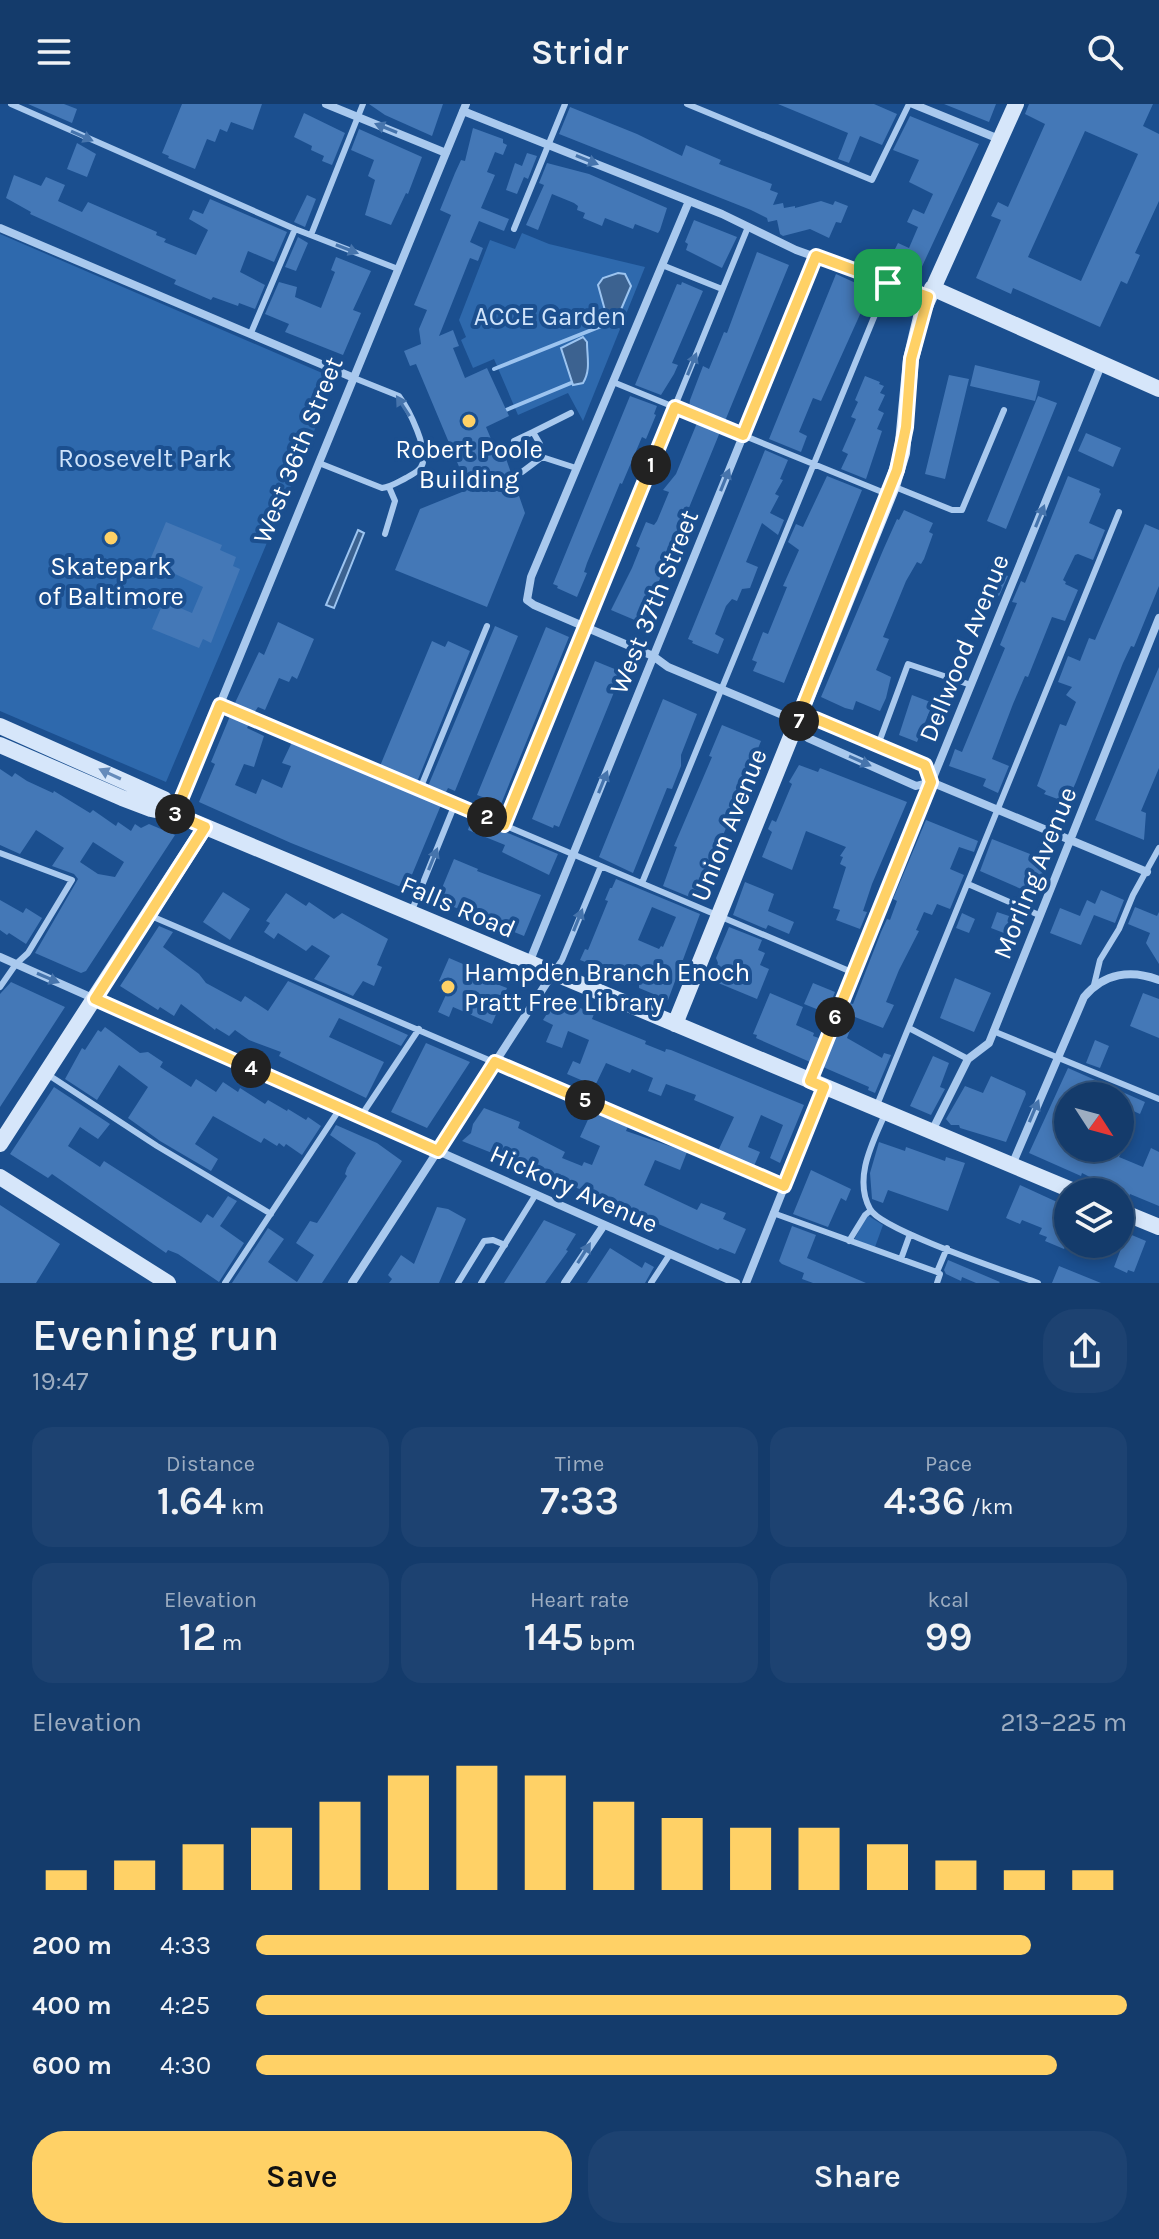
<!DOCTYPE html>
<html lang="en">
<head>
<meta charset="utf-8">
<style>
  body { margin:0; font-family:Karla,sans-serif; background:#1d4271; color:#f1f3f6; height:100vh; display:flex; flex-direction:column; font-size:30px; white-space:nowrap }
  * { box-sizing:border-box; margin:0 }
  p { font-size:26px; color:#9dadc1 }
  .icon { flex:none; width:44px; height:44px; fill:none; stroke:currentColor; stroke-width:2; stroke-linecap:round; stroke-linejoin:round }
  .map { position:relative; height:1179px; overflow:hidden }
  .drawer { display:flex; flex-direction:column; background:#143b6b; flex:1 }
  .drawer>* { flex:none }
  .needle { width:52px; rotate:126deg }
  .buttons { position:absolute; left:1054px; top:978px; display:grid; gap:16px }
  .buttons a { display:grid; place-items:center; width:80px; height:80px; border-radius:50%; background:#143b6b; box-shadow:0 4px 12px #0003,0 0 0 2px #33557e; font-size:40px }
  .pin { position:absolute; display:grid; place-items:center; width:68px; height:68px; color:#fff; margin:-34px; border-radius:16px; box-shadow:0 4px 12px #0006 }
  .km { position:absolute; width:40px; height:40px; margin:-20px; border-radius:50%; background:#222; color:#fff; font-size:22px; line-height:40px; text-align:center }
  .round { display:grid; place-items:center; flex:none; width:84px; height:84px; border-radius:32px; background:#1d4271 }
  .summary { display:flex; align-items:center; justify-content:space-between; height:136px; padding:0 32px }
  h1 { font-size:44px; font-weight:600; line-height:60px }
  .metrics { display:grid; grid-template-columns:repeat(3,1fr); gap:12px; height:136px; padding:8px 32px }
  .metrics div { display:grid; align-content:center; border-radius:20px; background:#1d4271; text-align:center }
  .metrics b { font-size:40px; font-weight:600 }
  .metrics small { font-size:22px; font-weight:400 }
  .metrics p { font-size:22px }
  .chart { height:224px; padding:16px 32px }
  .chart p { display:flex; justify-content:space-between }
  .chart svg { width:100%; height:144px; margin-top:8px; stroke:#ffd166; stroke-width:6 }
  .cta { display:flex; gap:16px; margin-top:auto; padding:16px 32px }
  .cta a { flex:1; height:92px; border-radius:32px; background:#ffd166; color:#111; font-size:32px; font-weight:600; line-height:92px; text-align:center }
  .cta a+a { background:#1d4271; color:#f1f3f6 }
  ul { padding:0 32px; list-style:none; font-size:26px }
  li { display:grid; grid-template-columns:128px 96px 1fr; align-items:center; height:60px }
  li i { height:20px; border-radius:10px; background:#ffd166 }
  header { display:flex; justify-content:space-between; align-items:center; height:104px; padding:0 32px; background:#143b6b; font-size:36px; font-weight:600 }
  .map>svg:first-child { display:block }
</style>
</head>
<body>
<header><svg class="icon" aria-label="menu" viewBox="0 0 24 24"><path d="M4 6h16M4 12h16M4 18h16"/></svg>Stridr<svg class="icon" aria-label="search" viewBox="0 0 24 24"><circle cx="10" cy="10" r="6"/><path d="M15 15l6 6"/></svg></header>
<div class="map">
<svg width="1159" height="1179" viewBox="0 0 1159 1179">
  <rect width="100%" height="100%" fill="#1b4f8f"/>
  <path fill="#2e69ad" d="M522,129L549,140L645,163L583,317L568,289L518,311L494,255L473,264L461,236L466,233L459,216L490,136L515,145Z
    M0,130L336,275L166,678L0,607Z
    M867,1111L883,1121L875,1143L854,1136Z"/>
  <path fill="#3c6290" stroke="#9cc4f0" stroke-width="2" d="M618,169L625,170L631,182L614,222L609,221L598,181L603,174Z
    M583,233L587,238C587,253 591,266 583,279L573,281L561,244Z
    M358,426L364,429L334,504L326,501Z"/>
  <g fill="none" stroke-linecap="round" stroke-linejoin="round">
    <path stroke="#9cc4f0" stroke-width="4" d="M494,265L609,219
      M506,306L571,279"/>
  </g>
  <path fill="#4478b7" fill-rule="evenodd" d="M28,0H64L77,5L72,19Z
    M182,0H262L253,26L231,18L227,28L220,25L215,38L207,35L195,65L168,54L169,52L162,49Z
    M369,0H443L432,32L385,11Z
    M778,0H874L897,10L882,41L860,32L849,59L838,55L848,29Z
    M944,0H996L989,18Z
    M1029,0H1153L1143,22L1159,30V97L1135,149L1140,151L1127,180L1121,177L1100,223L1013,184L1011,190L976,174L1001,116L991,112L998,98L1008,103L1045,20L1025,10ZM1085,27L1138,50L1081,177L1028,153Z
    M570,3L637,30L682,52L686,41L721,56L719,60L772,80L770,86L778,89L773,101L783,99L784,104L795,102V104L821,97L833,101L835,97L848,102L841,119L836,118L829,134L810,125L783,132L780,130L777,116L768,118L767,114L751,106L559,30Z
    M304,9L345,29L332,61L322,57L324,52L311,46L312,42L294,33Z
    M910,12L979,40L919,169L910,165L908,171L896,165L900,156L892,151L898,139L909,144L918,123L907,118L913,105L924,110L933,90L909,78L919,56L893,46Z
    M473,24L503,35V39L507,41L503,51L495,48L487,68L495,71L481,104L509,115L504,127L479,117L470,138L483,144L478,157L470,154L439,232L453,226L459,242L453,244L465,274L487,264L509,312L486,323L497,349L503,346L525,409L487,503L395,466L420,405L462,388L454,368L460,365L416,260L410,262L404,247L421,240L419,225L427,206L414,201L451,111L440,106L455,69L461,56L465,57Z
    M359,25L422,53L408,90L406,89L391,121L365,111L375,76L368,72L374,56L351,46Z
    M77,39L96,50L87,73L67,65Z
    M527,49L537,52L528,75L524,73L517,90L506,86L515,59L522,62Z
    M547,59L589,70L667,104L660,126L658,129L635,120L633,125L605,114L602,122L583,114L585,109L577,106L578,102L574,99L552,90L538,126L526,121L544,81L539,79Z
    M14,71L41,82L46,73L65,81L58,97L82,108L88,98L157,128L156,131L166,135L164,138L196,151L208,126L189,115L193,106L203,110L210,95L287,128L274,158L248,147L240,168L265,181L255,205L239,199L238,202L213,193L211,196L174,180L176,176L30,110L31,108L6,94Z
    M307,91L316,95L305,123L294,118Z
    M694,116L737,133L722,164L686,146L688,140L685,138Z
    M298,133L308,139L296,167L285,163Z
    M757,148L789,161L725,317L689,303L690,296L703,262L709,265L724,228L727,229Z
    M336,153L371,167L353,206L361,209L343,251L285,228L289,220L265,210L279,178L297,183L295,193L321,204L335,168L331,166Z
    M836,170L871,186L821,297L813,294L799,328L807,332L801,348L769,335Z
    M682,178L703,187L672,259L678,261L674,270L661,291L635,281L677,180L681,181Z
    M975,261L1040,277L1035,297L970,282Z
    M949,271L969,275L945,375L925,370Z
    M865,272L880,278L879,280L884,282L880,289L885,291L878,306L884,309L877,325L882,327L866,375L841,365L848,350L842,347L856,315L851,313L858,298L855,296Z
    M630,292L657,302L654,310L656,311L646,335L642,333L622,380L620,379L587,459L584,468L587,469L577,493L557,484L558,482L553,480Z
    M1038,292L1057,299L1006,425L987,417Z
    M697,319L720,328L643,516L638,514L637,517L611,506L632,464L640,444L636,442L646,418L654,421L657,417L669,388L663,386L676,370Z
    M1086,329L1121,344L1113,363L1078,347Z
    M765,346L788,356L780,375L783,376L775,390L779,392L770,409L784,416L778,431L762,419L746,458L758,463L750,484L742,485L737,497L732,495L726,502L715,530L724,535L718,550L692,539L693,537L688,535Z
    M827,372L862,386L784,579L753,567L757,558L752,556L763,528L768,530L787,483L783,482L799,446L788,438L796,420L803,423Z
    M1068,372L1100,385L1099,388L1101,390L1089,419L1105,426L1093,456L1078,450L1075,451L1063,476L1066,478L1065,480L1078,486L1065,517L1052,513L1028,573L1025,572L1013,600L992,655L1009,662L998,689L983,682L986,675L949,662L955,645L962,648L990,580L1005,544L1000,541L1017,499L1012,498L1021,477L1025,479Z
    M904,406L933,419L929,428L933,430L924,455L921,460L917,458L906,477L883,533L889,535L876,566L891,573L886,594L880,607L856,597L853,606L845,604L821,593L884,444L897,415L899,416Z
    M166,418L222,441L220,446L236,453L233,462L240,465L211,539L203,535L199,544L152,525L164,497L192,509L203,483L160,463L161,460L150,456Z
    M1145,420L1159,426V482L1134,543L1131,542L1123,559L1076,678L1067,698L1063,697L1044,690L1046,687L1037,682L1060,620L1066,622L1076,598L1066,591L1072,583L1058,578L1068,552L1080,557L1089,534L1095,536Z
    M997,468L1008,472L999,492L989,488Z
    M278,518L314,535L297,575L292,572L289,578L279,574L265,606L258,603L254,609L234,601L259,548L264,551Z
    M495,522L518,532L455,687L448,684L445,690L428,682Z
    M546,523L569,533L501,700L477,691Z
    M432,537L445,543L448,537L470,547L417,678L380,662Z
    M595,557L617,566L616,569L621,571L559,723L554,721L553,724L532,715Z
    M1159,563V664L1141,707L1146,709L1144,736L1095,716Z
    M912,591L933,599L917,638L899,631Z
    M663,595L697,610L681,651V662L672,685L667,684L633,769L599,753Z
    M230,612L249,620L247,624L264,632L254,663L244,660L235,681L256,690L262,675L282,684L291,662L282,659L292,638L441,701L406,785L291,739L199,698L215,660L211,658Z
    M722,621L761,637L697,796L663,782L677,743L674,742L712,653L709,652Z
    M799,661L818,668L820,664L907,698L872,780L863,807L867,808L860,825L836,816L840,806L833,804L846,763L840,760L843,753L840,752L846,743L806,727L792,766L762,753L772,728L768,725L772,716L776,718L792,680L789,678Z
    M0,665L12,673L15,669L27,677L53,689L54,687L90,709L93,706L116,722L118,718L131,727L135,720L141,724L149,720L175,731L86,867L81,869L35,849L78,775L74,770L52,762L64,744L36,726L20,750L0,741ZM93,738L124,758L115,773L98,770L80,758Z
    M472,714L558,750L549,771L502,748L505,741L468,726Z
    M926,716L978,737L974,748L959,743L950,765L964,771L950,805L937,800L932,811L924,808L916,826L919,827L899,866L886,898L894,901L883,924L855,913L847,934L882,954L884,949L891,951L875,989L868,986L869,983L823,963L849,899L853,900L881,828L887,815L890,816L897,797L893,795Z
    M992,735L1048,757L1035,791L980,767Z
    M454,755L478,765L477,767L541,791L524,832L437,796Z
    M616,775L700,810L668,896L639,884V878L580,856L585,845L588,846L608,797L605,796L610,784H612ZM652,803L676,813L663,843L661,842L659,845L638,836Z
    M745,778L774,790L768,807L794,818L789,830L768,821L766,825L733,811Z
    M1101,786L1124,796L1115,819L1094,811L1081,841L1050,829L1060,804L1080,812L1087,796L1095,800Z
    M223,788L250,805L230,836L203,818Z
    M286,789L306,802L309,798L334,815L342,809L388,835L377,861L382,863L374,882L363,877L353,892L314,875L330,852L312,841L306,847L278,829L274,835L264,828L270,819L266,817Z
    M0,796L23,809L26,804L42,814L26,840L9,829L7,831L0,826Z
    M1135,803L1157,812L1159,808V860L1146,839L1150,829L1128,820Z
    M997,808L1015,814L1009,831L991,824Z
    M962,809L975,815L969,829L956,824Z
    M159,822L173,828L163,843L199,870L206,879L241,898L245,892L268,907L288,877L408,931L401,942L339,914L329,933L384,958L366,994L279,952L281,948L249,936L235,926L229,932L216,924L215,926L181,900L174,912L160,903L158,906L120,882Z
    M729,823L762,836L758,846L765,849L760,861L769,865L757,895L711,876L718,859L716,854Z
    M449,854L470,863L468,869L507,884L492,920L453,903L449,913L438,908L450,882L439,877Z
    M955,874L991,889L974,928L940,914Z
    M11,878L65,903L0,1003V890Z
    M813,879L835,888L833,893L836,894L829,910L804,900Z
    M770,889L803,903L796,921L814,929L813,932L819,934L810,958L756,934L757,931L753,930Z
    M1143,889L1159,895V934L1130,922Z
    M557,894L594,910L592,915L646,937L645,940L665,948L666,945L671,946L804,1001L780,1059L770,1054L783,1021L761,1011L748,1043L760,1048L754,1062L718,1047L734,1013L694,996L696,991L666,980L661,992L648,987L653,974L632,965L630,969L606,959L595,982L567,970L573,957L580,960L589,936L568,927L562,944L546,938L553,921L543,916Z
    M105,923L140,949L148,948L163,958L160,963L191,983L196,975L216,988L223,978L238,988L240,984L265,1000L268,996L287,1007L288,1005L306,1016L308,1013L321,1022L302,1051L286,1040L284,1043L279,1039L277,1042L264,1034L261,1039L213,1012L195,1040L218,1055L211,1067L160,1037L128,1014L148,983L119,961L97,996L65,975L82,944L85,946L98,926L101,928Z
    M1095,936L1109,942L1100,964L1086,959Z
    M426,939L470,958L427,1024L391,1008Z
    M933,952L949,959L940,983L945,985L931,1011L910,1002Z
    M1068,964L1145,998L1140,1010L1120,1001V992H1068V1044H1115L1122,1047L1119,1053L1143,1063L1151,1044L1159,1048V1102L1130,1090L1129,1093L1082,1069L1081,1072L1029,1049Z
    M991,972L1025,987L1026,990L1006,1038L960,1024L959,1021H951L946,1015L965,982L983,989Z
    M54,983L110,1020L98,1035L80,1023L68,1042L100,1063L104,1057L201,1119L207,1110L213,1114L228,1092L237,1097L220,1122L244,1139L219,1178L178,1150L168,1146L166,1149L150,1138L52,1070L48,1074L10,1050Z
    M484,1004L520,1018L518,1024L565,1048L562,1054L582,1062L584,1058L592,1061L600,1042L580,1033L592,1007L628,1022L626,1027L687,1048L680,1066L655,1056L644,1081L697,1106L701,1099L726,1109L723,1115L746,1125L735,1150L720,1144L718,1146L640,1112L623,1104L624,1101L591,1087L589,1089L565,1079L564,1082L547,1076L511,1060L507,1055L462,1037L471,1029L473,1020Z
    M336,1021L377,1039L402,1057L322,1179H232L268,1124L284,1135L268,1158L297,1178L314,1151L296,1139L310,1117L317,1119L323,1110L347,1072L345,1070L347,1064L356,1049L330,1031Z
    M879,1038L905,1047L906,1043L945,1057L946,1053L965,1059L948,1107L888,1086L883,1099L872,1095L870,1069Z
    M811,1066L851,1085L846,1097L841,1094L828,1123L793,1110Z
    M1020,1081L1068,1103V1137L1064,1145L1045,1137L1047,1133L1039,1130L1042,1124L1022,1116L1020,1120L1006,1114Z
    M0,1101L60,1140L36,1179H0Z
    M437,1103L448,1105L466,1115L439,1179H389L392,1175L388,1171L401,1151L414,1160Z
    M544,1116L576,1130L566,1146L568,1147L545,1179H504Z
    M792,1122L816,1131L807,1154L866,1179H813L802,1175L804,1169L782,1160L779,1157Z
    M1127,1129L1146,1137L1134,1168L1128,1166L1127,1169L1114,1163Z
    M610,1144L642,1164L645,1158L654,1163L645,1179H587Z
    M948,1156L1000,1178L999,1179H976L962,1173L961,1177L946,1170L944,1166Z
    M1059,1162L1101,1179H1052Z"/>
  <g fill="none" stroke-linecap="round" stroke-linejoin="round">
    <path stroke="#a9c9ee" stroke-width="6" d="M11,0L295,125L398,165
      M687,0L872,76L909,0
      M514,125L565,0
      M311,131L363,0
      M662,161L722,185
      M251,229L295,125
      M613,278L887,390
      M571,309L533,328L540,340L542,353L576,364
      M514,337L533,328
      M319,359L382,384C391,383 398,378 406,374C411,371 418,368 421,363C431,348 408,304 399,292L354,274
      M522,368L542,353
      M895,383L952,406H962L1004,306
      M385,430L395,397L389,383
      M220,601L854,869
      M878,641L908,560L971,581
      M420,685L487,522
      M504,721L748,123
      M0,749L72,776L28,849L16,860L0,883
      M642,779L888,179
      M968,780L1039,811
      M412,806L455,700
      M151,812L784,1082
      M555,866L562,856L601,762
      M1094,881L1100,856L1119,825L1133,791L1159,744
      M909,924L968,955
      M993,927L1159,995
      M47,970L157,1042L271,1110
      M877,1001L1119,408
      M885,1010C873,1038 853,1074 870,1105C881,1126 1008,1168 1038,1179
      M361,1012L419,925
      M773,1109L937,1168L940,1170L937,1179
      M849,1137L865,1111L870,1107
      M901,1155L910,1130
      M937,1168L947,1144
      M225,1179L341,1003
      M458,1179L484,1137L493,1136L505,1141
      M481,1179L536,1090
      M651,1179L670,1150"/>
    <path stroke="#a9c9ee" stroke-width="8" d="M326,0L446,49
      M913,0L999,35
      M463,7L722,110L796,146L928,193
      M689,97L531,473L527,496L534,501L653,552L668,563L797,617L816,615L925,661L931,678
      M0,124L354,274
      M797,618L808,634L916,682L931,678L1147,768
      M175,710L466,0
      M0,853L736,1179
      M529,859L816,152
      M810,976L1102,259
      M932,1027L968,955L989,939L1159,514
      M1012,1061L1084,893C1104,869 1131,865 1159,876
      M352,1179L553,869
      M565,1179L604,1121
      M746,1179L824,983"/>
    <path stroke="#d6e6fa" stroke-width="16" d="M932,184L1159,285
      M0,622L164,695L175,710
      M0,641L122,694L151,705L175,710L1076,1088
      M675,920L892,382L902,349L911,255L922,209L1016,0
      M0,1040L205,723
      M0,1073L168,1179
      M1120,1107L1159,1123"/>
  </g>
  <defs><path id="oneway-solid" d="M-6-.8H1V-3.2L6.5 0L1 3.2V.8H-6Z" transform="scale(2)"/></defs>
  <g fill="#4674ac">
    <use href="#oneway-solid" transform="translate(386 24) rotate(-158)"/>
    <use href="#oneway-solid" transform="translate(82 32) rotate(24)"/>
    <use href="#oneway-solid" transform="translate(587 56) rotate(22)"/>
    <use href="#oneway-solid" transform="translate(347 145) rotate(21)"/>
    <use href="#oneway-solid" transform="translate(692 260) rotate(-68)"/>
    <use href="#oneway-solid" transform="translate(403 302) rotate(-123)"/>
    <use href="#oneway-solid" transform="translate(725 376) rotate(-68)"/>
    <use href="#oneway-solid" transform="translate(1040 412) rotate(-68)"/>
    <use href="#oneway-solid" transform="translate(860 657) rotate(24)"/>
    <use href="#oneway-solid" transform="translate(603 678) rotate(-68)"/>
    <use href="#oneway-solid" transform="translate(433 755) rotate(-68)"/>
    <use href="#oneway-solid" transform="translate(578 816) rotate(-68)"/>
    <use href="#oneway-solid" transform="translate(48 874) rotate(23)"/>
    <use href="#oneway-solid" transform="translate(1034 1007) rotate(-67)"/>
    <use href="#oneway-solid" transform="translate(584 1149) rotate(-58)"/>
  </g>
  <use fill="#668bba" href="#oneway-solid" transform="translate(110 670) rotate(-155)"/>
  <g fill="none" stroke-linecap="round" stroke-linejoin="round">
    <g stroke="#fff" stroke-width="16">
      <path id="route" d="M816,152L928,193L911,255L906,323L897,366L797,617L816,615L925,661L931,678L810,977L824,983L784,1082L495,958L438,1047L95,895L205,723L175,710L220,601L504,721L675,303L743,331Z"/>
    </g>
    <use href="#route" stroke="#ffd166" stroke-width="10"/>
  </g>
  <g fill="#ffd166" stroke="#1b4f8f" stroke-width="3">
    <circle cx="469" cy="317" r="8"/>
    <circle cx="111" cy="434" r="8"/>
    <circle cx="448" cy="883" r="8"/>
  </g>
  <g text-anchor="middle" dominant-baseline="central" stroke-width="8" stroke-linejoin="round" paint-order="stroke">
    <g font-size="26" fill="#cfe3fa" stroke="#1b4f8f">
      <text x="550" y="212">ACCE Garden</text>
      <text x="145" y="354">Roosevelt Park</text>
    </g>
    <g font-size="26" fill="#fff" stroke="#1b4f8f">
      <text x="469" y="345">Robert Poole<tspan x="469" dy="30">Building</tspan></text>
      <text x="111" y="462">Skatepark<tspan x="111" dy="30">of Baltimore</tspan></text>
      <text x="464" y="868" text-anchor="start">Hampden Branch Enoch<tspan x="464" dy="30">Pratt Free Library</tspan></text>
    </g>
    <g font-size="26" fill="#fff" stroke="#1b4f8f">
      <text transform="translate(298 346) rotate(-68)">West 36th Street</text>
      <text transform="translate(654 498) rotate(-68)">West 37th Street</text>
      <text transform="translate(964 544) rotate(-68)">Dellwood Avenue</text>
      <text transform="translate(729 721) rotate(-68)">Union Avenue</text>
      <text transform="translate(1035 769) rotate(-68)">Morling Avenue</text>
      <text transform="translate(458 803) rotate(23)">Falls Road</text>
      <text transform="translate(574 1085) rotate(24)">Hickory Avenue</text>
    </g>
  </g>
</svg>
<div class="buttons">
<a><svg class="needle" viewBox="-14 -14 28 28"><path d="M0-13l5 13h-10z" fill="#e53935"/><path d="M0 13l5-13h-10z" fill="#9dadc1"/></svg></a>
<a><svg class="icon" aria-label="layers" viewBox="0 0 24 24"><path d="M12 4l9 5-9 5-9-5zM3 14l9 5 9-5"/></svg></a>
</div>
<div class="pin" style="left:888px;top:179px;background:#1e9e55"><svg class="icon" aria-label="arrive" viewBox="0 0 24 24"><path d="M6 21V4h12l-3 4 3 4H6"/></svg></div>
<b class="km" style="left:651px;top:361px">1</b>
<b class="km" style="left:487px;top:713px">2</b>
<b class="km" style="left:175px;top:710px">3</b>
<b class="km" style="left:251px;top:964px">4</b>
<b class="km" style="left:585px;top:996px">5</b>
<b class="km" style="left:835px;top:913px">6</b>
<b class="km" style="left:799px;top:617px">7</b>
</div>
<section class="drawer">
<div class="summary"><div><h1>Evening run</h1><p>19:47</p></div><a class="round"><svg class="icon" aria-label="share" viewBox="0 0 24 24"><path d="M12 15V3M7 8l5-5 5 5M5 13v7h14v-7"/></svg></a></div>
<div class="metrics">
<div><p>Distance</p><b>1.64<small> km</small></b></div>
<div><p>Time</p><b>7:33</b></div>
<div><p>Pace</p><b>4:36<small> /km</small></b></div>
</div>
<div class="metrics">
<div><p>Elevation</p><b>12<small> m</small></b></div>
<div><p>Heart rate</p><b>145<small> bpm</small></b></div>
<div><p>kcal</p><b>99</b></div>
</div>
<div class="chart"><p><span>Elevation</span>213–225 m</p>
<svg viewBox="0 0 160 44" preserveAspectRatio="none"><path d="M5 44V38M15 44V35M25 44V30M35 44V25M45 44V17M55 44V9M65 44V6M75 44V9M85 44V17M95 44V22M105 44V25M115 44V25M125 44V30M135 44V35M145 44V38M155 44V38"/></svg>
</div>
<ul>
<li><b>200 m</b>4:33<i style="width:89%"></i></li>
<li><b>400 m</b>4:25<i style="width:100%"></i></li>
<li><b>600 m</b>4:30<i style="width:92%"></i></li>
</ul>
<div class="cta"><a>Save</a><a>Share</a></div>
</section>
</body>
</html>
